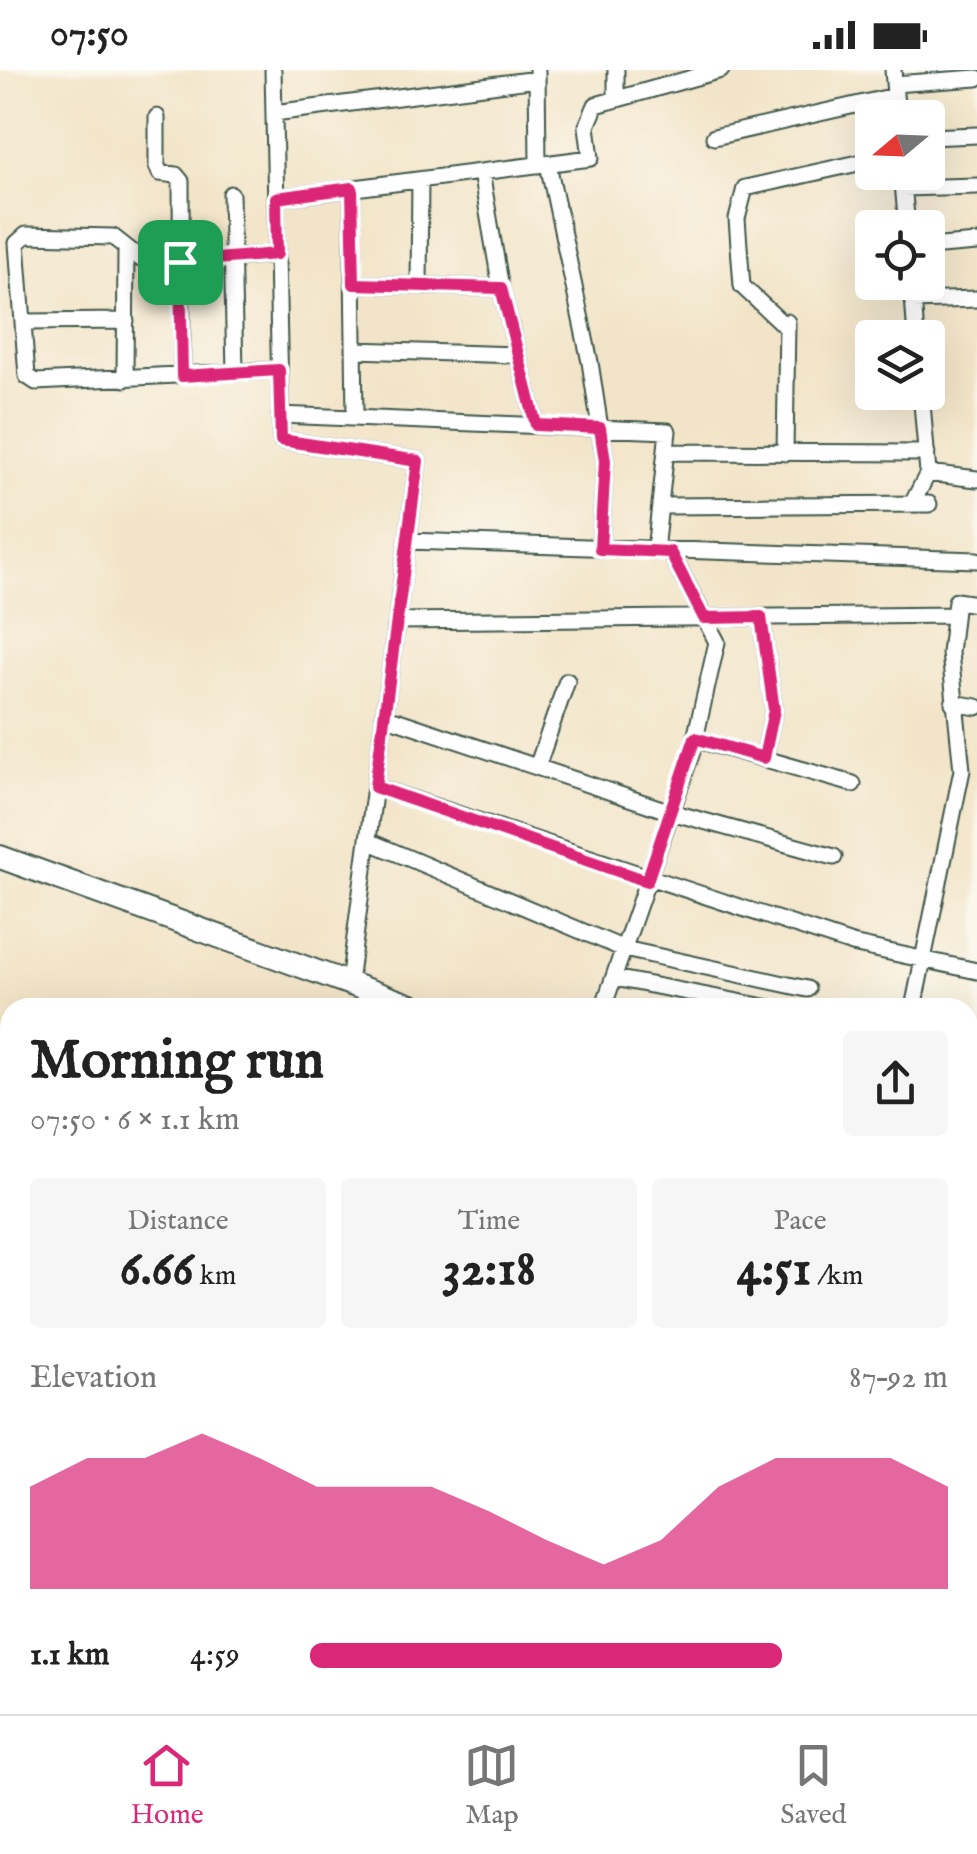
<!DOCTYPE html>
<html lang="en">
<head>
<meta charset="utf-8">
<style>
  body { margin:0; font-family:"IM FELL English",serif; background:#f6f6f6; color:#222; height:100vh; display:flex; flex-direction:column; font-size:38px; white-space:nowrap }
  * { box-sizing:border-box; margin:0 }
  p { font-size:32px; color:#767676 }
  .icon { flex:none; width:55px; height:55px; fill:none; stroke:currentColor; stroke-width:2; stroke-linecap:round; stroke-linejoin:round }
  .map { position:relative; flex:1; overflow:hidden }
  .side { position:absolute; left:0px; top:928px; width:978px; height:718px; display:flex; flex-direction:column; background:#fff; border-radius:30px 30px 0 0; box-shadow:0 10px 40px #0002 }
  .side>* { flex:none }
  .needle { width:65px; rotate:251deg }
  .tools { position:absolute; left:855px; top:30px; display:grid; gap:20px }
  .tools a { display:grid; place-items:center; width:90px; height:90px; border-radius:10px; background:#fff; box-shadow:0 10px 40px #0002; font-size:50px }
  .pin { position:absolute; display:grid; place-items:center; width:85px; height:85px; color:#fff; margin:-42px; border-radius:20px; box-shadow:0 5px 15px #0006 }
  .round { display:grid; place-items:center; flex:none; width:105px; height:105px; border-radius:10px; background:#f6f6f6 }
  .head { display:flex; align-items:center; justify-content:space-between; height:170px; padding:0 30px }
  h1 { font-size:55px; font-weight:700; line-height:75px }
  .figures { display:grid; grid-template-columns:repeat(3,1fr); gap:15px; height:170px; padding:10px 30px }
  .figures div { display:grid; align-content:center; border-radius:10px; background:#f6f6f6; text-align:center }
  .figures b { font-size:50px; font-weight:700 }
  .figures small { font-size:28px; font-weight:400 }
  .figures p { font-size:28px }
  .chart { height:280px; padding:20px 30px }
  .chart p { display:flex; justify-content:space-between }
  .chart svg { width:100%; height:180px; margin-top:10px; fill:#db2777; opacity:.7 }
  ul { padding:0 30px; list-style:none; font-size:32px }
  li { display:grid; grid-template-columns:160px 120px 1fr; align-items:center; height:75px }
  li i { height:25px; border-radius:12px; background:#db2777 }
  .status { display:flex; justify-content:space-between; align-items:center; height:70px; padding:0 50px; background:#fff; direction:ltr }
  .status svg { height:28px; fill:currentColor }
  .menu { display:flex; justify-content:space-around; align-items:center; height:140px; border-top:2px solid #e0e0e0; background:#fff; font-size:28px; color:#767676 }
  .menu a { display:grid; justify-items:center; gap:5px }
  .menu .selected { color:#db2777 }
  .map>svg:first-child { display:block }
</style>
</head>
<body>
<div class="status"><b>07:50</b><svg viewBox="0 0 49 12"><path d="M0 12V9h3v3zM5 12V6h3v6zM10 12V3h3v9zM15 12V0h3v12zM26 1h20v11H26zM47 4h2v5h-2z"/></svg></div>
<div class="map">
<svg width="977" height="1644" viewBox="0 0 977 1644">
  <rect width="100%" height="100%" fill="#fbf7ec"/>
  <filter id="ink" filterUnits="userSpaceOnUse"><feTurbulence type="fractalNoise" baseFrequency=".01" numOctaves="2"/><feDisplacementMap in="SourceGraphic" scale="20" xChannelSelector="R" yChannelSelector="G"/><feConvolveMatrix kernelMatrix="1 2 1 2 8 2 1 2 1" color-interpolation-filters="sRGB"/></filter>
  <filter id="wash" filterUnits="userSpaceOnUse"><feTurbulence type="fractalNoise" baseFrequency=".0048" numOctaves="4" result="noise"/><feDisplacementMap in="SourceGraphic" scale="40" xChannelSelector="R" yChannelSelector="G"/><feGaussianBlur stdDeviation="2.25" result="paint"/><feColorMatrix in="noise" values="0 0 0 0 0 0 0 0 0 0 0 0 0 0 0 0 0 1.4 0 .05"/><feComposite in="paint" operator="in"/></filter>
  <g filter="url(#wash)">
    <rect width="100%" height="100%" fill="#f2e4c8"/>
  </g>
  <g filter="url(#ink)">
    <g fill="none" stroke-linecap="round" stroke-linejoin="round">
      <g stroke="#3f564a" stroke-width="19">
        <path id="street" d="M273,0L281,370L418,391L349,913
          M537,0L538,95
          M616,0V27
          M893,0L897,48
          M894,14L977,8
          M274,43L537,9
          M157,47V96L160,103L176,105L181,111L182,305
          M714,67L895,26
          M928,67L977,65
          M548,94L590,292L605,391L600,479
          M481,102L501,218L536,355
          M902,102L907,158
          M352,118L355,348
          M903,118L977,116
          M231,124L235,302
          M276,128L591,88L587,56L596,35L721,0
          M928,177L977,173
          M277,184L161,194L141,189L113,167L26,165L17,173L27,306L36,312L279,300
          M912,212L916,268
          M353,214L501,218
          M419,216L420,110
          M913,231L977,229
          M23,252L126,251
          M787,258L742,216L737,149L745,118L872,90
          M354,280L518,285
          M125,309L126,180
          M280,345L668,361L655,481
          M666,382L927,383
          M785,383L787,252
          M928,403L977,409
          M912,434L928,403L921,322
          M660,436L929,434
          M408,471L977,490
          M761,547L774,640L764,688
          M397,551L954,545
          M953,633L977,637
          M384,646L671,742L834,787
          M695,669L853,714
          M537,697L567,611
          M375,717L852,874L977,901
          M368,771L624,879L807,919
          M614,908L770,938
          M603,938L692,682L717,572L670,482
          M913,938L962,700L950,583L956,531L977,534
          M968,979L977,981
          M968,1198L977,1202
          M968,1271L977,1275
          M968,1379L977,1325
          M968,1533L977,1531
          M0,1579L10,1576
          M0,1619L5,1644
          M55,1635L57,1644
          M109,1635L111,1644
          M159,1635L161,1644
          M225,1635L226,1644
          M274,1635L276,1644
          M342,1635L343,1644
          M399,1635L400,1644
          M721,1635V1644
          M841,1635L842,1644
          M480,1644V1635
          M957,1644L958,1635"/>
      </g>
      <g stroke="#3f564a" stroke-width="26">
        <path id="secondary" d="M0,787L417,938
          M968,1104L977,1106"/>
      </g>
      <use href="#street" stroke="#fff" stroke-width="15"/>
      <use href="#secondary" stroke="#fff" stroke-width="22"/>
    </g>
  </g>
  <g fill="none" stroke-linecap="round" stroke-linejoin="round" filter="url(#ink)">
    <g stroke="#fff" stroke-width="20">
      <path id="route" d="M352,118L354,214L501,218L536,355L600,358L605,391L600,479L670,482L704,548L761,547L774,640L764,688L695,668L647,811L375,717L418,391L281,370L279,300L182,306L180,192L277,184L276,128Z"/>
    </g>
    <use href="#route" stroke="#db2777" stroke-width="12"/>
  </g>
</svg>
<div class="tools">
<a><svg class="needle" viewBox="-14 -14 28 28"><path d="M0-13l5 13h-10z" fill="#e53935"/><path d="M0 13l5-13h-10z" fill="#767676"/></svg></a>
<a><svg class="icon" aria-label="locate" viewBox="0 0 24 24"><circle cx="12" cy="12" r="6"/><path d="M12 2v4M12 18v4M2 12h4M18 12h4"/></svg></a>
<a><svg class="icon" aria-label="layers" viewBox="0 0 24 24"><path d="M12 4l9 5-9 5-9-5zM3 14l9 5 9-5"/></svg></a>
</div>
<div class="pin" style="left:180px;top:192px;background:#1e9e55"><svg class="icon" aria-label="arrive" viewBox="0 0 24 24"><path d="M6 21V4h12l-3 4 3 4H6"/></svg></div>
<section class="side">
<div class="head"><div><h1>Morning run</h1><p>07:50 · 6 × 1.1 km</p></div><a class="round"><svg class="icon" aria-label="share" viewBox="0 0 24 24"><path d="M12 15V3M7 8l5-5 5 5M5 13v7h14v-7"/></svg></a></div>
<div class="figures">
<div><p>Distance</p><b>6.66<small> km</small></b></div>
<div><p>Time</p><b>32:18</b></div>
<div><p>Pace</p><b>4:51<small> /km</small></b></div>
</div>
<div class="chart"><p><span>Elevation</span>87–92 m</p>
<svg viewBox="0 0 160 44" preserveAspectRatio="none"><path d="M0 44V19L10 12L20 12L30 6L40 12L50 19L60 19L70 19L80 25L90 32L100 38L110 32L120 19L130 12L140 12L150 12L160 19V44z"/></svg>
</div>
<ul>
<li><b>1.1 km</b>4:59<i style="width:74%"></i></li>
</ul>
</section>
</div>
<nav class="menu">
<a class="selected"><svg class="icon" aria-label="home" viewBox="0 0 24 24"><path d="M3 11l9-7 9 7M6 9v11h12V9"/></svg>Home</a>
<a><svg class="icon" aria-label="map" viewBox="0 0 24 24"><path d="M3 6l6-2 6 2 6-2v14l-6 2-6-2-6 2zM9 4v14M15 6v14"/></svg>Map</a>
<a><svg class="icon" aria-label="saved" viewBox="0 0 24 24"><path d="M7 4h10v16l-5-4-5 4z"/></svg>Saved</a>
</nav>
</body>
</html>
